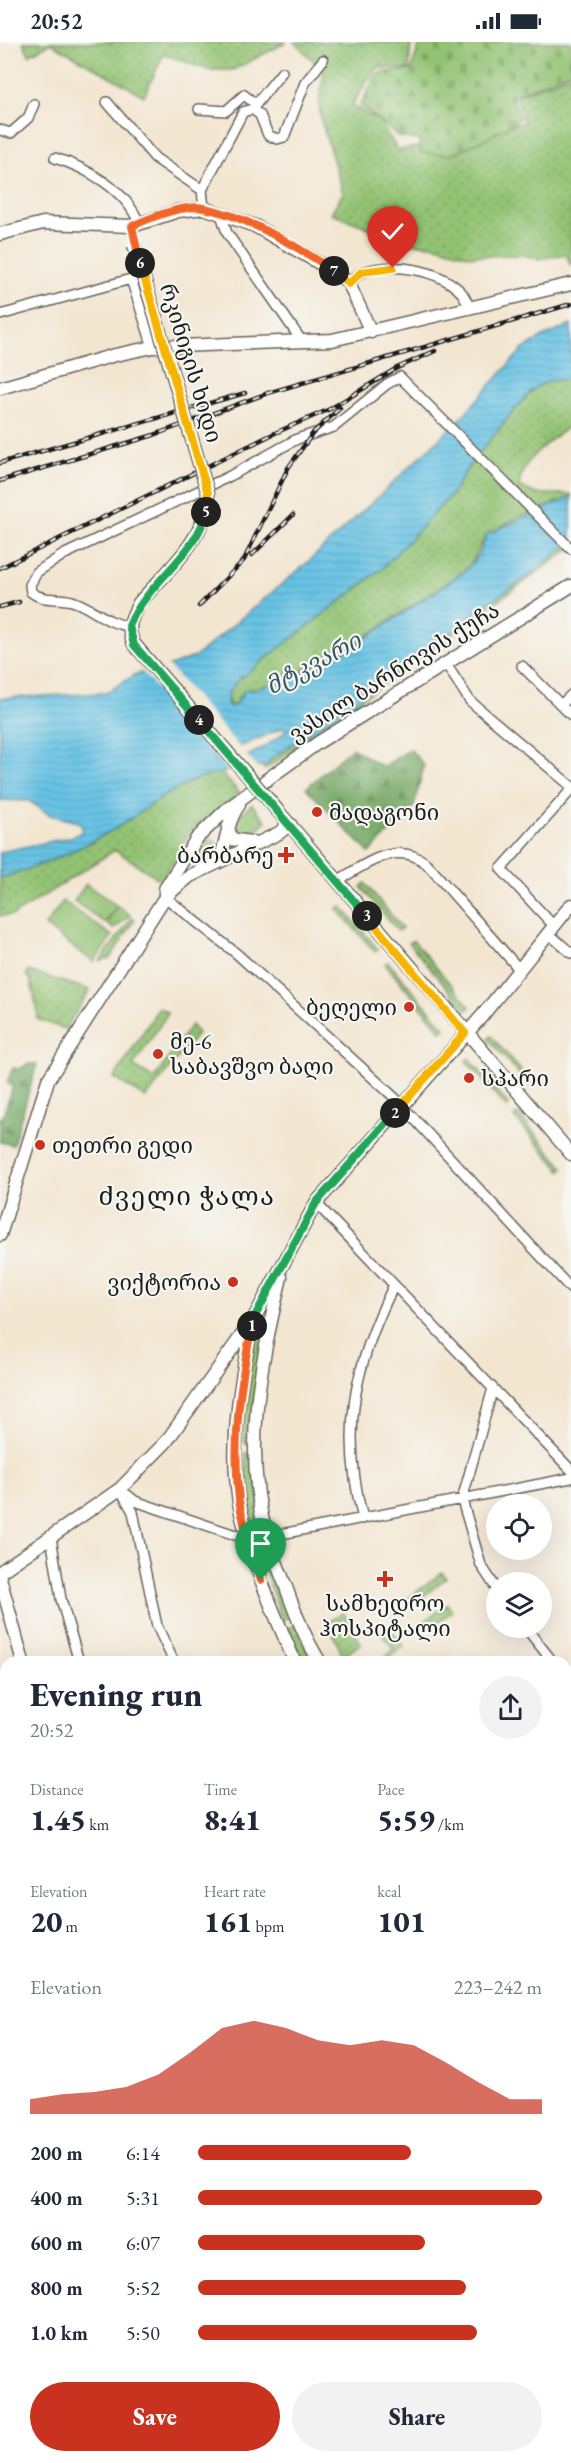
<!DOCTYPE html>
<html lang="en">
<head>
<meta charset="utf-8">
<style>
  body { margin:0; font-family:"EB Garamond","Noto Serif Georgian",serif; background:#f2f2f3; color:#1f2937; height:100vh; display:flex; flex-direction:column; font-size:22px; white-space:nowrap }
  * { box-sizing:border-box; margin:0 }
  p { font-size:20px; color:#747a83 }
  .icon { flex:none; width:33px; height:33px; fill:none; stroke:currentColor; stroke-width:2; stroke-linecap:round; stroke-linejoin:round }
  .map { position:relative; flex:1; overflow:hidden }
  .side { position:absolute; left:0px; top:1614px; width:572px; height:807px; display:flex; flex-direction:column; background:#fff; border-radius:18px 18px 0 0; box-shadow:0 6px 24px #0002 }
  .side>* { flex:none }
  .tools { position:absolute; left:486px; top:1452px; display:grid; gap:12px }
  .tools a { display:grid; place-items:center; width:66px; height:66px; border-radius:50%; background:#fff; box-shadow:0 6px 24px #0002; font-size:30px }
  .pin { position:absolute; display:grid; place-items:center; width:51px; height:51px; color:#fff; margin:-62px -26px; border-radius:50% 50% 50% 0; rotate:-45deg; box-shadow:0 0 6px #0007 }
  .pin .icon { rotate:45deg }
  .km { position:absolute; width:30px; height:30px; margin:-15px; border-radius:50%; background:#222; color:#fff; font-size:16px; line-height:30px; text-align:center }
  .round { display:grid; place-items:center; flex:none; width:63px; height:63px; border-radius:32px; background:#f2f2f3 }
  .summary { display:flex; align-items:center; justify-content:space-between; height:102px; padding:0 30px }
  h1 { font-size:33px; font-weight:800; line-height:45px }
  .figures { display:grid; grid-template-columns:repeat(3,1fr); gap:9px; height:102px; padding:6px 30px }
  .figures div { display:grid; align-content:center }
  .figures b { font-size:30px; font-weight:800 }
  .figures small { font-size:16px; font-weight:400 }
  .figures p { font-size:16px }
  .chart { height:168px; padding:12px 30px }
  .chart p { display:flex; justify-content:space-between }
  .chart svg { width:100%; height:108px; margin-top:6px; fill:#c8321e; opacity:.7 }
  .cta { display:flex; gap:12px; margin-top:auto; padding:12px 30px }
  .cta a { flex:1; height:69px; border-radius:36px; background:#c8321e; color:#fff; font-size:24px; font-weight:800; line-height:69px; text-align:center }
  .cta a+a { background:#f2f2f3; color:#1f2937 }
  ul { padding:0 30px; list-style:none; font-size:20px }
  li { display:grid; grid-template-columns:96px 72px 1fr; align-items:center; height:45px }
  li i { height:15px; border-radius:8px; background:#c8321e }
  .status { display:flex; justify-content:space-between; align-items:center; height:42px; padding:0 30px; background:#fff; direction:ltr }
  .status svg { height:16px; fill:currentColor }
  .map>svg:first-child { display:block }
</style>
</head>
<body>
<div class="status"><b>20:52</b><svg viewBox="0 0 49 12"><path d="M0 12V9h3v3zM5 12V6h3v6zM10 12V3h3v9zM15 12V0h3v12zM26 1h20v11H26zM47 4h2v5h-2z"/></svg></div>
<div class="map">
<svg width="571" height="2421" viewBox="0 0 571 2421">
  <defs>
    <pattern id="grass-dots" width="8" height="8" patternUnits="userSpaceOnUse" patternTransform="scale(1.5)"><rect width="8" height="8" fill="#92c272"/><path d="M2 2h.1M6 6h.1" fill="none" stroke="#7da662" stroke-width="1.8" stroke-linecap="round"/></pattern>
    <pattern id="forest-firs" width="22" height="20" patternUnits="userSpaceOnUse" patternTransform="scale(1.5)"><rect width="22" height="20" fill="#75a864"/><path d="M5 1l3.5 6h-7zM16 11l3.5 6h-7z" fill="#5f8852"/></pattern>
    <pattern id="cemetery-stones" width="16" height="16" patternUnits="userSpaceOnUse" patternTransform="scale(1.5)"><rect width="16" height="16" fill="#92c272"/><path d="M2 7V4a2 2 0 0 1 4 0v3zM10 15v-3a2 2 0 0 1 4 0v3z" fill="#7da662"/></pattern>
    <pattern id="water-rules" width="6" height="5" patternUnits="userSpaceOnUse" patternTransform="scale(1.5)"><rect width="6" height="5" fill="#66c2e4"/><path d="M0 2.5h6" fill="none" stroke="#58a6c3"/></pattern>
  </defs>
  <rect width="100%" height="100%" fill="#f6f6f2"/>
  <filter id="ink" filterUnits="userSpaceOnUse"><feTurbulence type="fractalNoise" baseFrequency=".0167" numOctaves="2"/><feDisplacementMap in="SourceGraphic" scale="12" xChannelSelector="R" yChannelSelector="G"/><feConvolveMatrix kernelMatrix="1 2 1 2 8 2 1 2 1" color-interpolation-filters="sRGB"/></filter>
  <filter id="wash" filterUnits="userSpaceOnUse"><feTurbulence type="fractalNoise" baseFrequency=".008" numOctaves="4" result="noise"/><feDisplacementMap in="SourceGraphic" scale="24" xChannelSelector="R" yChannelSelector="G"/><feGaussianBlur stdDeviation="1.35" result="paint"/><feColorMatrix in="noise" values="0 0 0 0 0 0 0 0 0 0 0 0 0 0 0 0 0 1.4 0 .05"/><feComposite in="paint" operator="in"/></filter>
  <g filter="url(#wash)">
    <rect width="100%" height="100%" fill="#f3e6d1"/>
    <path fill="url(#grass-dots)" stroke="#576f47" stroke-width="1.5" d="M23,0H287L233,28H208L164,12L144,54L51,1L29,13Z
      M294,0H411L409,27L376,26L352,63L379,79L398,108L436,102L524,80L516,53L571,33V225L566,212L539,217L523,213L471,214L433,203L405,201L331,171L343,151L321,78L319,62L324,29Z
      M571,337V383C551,398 521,417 519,444L536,452H571V455C546,466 501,478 484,498C475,508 477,519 465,529L356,601L280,640L248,648L241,652L237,661L229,665L228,651L237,639L383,526L451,453L471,421L521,360L535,346L549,339Z
      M571,500V506L265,728L262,724L268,723L271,717L435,603L480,566L526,536Z
      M220,730L240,751L191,788L162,839L115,808L14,873L0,874V836C42,824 81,807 119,784C151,764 182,737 220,730Z
      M252,762L266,779L253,791L255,794L240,793L233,783L235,778Z
      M197 808a11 11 0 1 1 22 0a11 11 0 1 1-22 0Z
      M365,841L402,886L398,889L361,845Z
      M118,864L130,873L114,887L106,881Z
      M341,864L378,907L375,910L337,867Z
      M132,876L135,878L110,916L100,919Z
      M413,898L470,965L466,968L409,901Z
      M388,920L445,986L441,989L385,922Z
      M28,929L90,948L65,987L37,977L38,971L30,936L26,934Z
      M159,965L168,971L133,1024L154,1037L191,983L198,991L146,1056L114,1036Z
      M491,994L532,1041L529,1043L488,997Z
      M469,1016L509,1063L506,1065L466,1019Z
      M518,1072L564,1126L561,1129L514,1075Z
      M260,1285L264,1286L253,1401H243L244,1362L255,1291Z
      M245,1411H255L264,1489L254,1491L247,1450Z
      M268,1507L292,1574L282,1578L258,1511Z
      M442,1530L446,1536L411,1564L406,1558Z
      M447,1562L452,1569L431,1586L425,1579Z
      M343,1570L361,1601L343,1615L328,1580Z
      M295,1583L314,1620H302L286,1587Z
      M389,1585L404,1604L384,1620H378L394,1608L381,1591Z"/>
    <path fill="url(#forest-firs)" stroke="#486240" stroke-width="1.5" d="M352,706L383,725L410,707L424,723L414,765L369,811L306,746Z
      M28,1022H37L13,1103L0,1100V1076L2,1077L13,1044L7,1041L13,1026L19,1027Z"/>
    <path fill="url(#cemetery-stones)" stroke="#576f47" stroke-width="1.5" d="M420,0H571V30L512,54L520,76L499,90L451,113L421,111L419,98L399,95L360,63L377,31L411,28Z"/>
    <path fill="#92c272" stroke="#576f47" stroke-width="1.5" d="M86,842L117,864L105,881L74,859Z
      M63,859L112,894L94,920L45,884Z"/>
    <path fill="url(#water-rules)" stroke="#416f80" stroke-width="1.5" fill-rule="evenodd" d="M571,283V337L549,339L535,346L521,360L471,421L451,453L383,526L237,639L228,651L227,663L230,665L237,661L244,649C326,633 397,574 465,529L478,514L487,492L571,455V500L526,536L480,566L435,603L271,717L268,723C246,727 222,728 200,736C170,747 145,768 118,785C81,807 42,824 0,836V810L71,795L80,791L83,786L78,780L50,773L29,759L0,758V656L106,651L136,632L173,623L196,614L308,520L380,453L459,378L522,308L543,295ZM282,686L286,689C271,701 233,729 213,717Z"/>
    <path fill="#f3e6d1" d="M167,622L242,708L218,716L245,711L259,728L230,732L140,627Z"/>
  </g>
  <g filter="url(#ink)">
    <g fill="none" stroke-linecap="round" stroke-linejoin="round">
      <g stroke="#67635b" stroke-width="12">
        <path id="street" d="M107,60L155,116L202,148
          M253,66L282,30
          M199,67L226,69L244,53L256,62
          M0,88L11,91L28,76L34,62
          M55,116C87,126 126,148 139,181
          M204,166L202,148L243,70L252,67L260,73L268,93L277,97L284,95L305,41L323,18
          M221,172L227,191L301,298
          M349,242C353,238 358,231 363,230C392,220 439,227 461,250C465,254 467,261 470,266
          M0,273L131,237L153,305
          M129,584C107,582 92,565 72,559C57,555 44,560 31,550L30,543L37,530L63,513L230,434L297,397L334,385L387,342L400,335L571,507
          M446,622L470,659L571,744
          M522,624L571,673
          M561,663L571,653
          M337,839C366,822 397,797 427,822L519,927
          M165,855L237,912L395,1056L571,1247
          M554,884L501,827L571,748
          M548,891L571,911
          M316,1161L571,1428
          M493,1346L462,1458L481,1523L496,1546
          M120,1447L135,1459L250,1498L571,1436
          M123,1452L133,1470L157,1584L174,1620
          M363,1477C340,1388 354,1324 394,1243
          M51,1495L61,1557L79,1620
          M526,1586L553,1620
          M566,1636L571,1644
          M0,1876L6,1882
          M566,1877L571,1873
          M566,2009L571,2005
          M0,2014L6,2015
          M2,2108L6,2110
          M566,2191L571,2187
          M0,2216L6,2220
          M0,2410L6,2400
          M356,2415L359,2421
          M130,2421L134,2415
          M279,2421L285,2415
          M413,2421L421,2415"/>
      </g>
      <g stroke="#67635b" stroke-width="15">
        <path id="secondary" d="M0,192L43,181L132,184L178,169L204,166L255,184L340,233L349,242L371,290
          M0,346L115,313L153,305L332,298L571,242
          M134,602C126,586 131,576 139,561C166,530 209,495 208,451
          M278,769L571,1112
          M228,785L231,797L257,801
          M217,821C226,812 225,781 239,763
          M165,855V847L197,796L226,768L269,736L319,700L571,544
          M0,1193L48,1038L165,855L190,834L279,791L290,782
          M281,1235C261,1320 241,1412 268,1498C273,1514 280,1529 286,1545C295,1571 305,1597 320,1620
          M253,1277C241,1337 229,1399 239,1460C249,1515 273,1569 295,1620
          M0,1530L120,1447L166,1400L254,1276L316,1161L482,974L571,863
          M0,1536L23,1620
          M566,1730L571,1726
          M566,1951L571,1958
          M566,1983L571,1991
          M0,2056L6,2055
          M0,2327L6,2331
          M566,2403L571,2410
          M140,2415L147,2421"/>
      </g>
      <use href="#street" stroke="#fff" stroke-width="9"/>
      <use href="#secondary" stroke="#fff" stroke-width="12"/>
      <g stroke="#1c1c1c" stroke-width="4.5">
        <path id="rail" d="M0,421L245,351
          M0,439L154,393L268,351L571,262
          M252,513L293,473
          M0,526L275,391L330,367L397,326L435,309
          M199,564L244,518L288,426L313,391L340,366
          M0,565L19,560"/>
      </g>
      <use href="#rail" stroke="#f6f6f2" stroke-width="2" stroke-dasharray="7" stroke-linecap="butt"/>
      <g stroke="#67635b" stroke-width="15" stroke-linecap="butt">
        <path id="secondary-bridge" d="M134,203L208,451
          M134,602L278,769"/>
      </g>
      <use href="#secondary-bridge" stroke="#fff" stroke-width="12"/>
    </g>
  </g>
  <g fill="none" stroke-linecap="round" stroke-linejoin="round" filter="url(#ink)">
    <g stroke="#fff" stroke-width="12">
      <path id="split-1" d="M252,1284C240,1341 232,1399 239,1458C243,1484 254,1512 261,1538"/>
    </g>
    <g stroke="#fff" stroke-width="12">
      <path id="split-2" d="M252,1284L254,1276L316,1161L395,1071"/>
    </g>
    <g stroke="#fff" stroke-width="12">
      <path id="split-3" d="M367,874L465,991L395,1071"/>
    </g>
    <g stroke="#fff" stroke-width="12">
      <path id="split-4" d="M199,678L367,874"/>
    </g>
    <g stroke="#fff" stroke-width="12">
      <path id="split-5" d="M199,678L134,603L129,584C145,542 198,512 206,470"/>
    </g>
    <g stroke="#fff" stroke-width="12">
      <path id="split-6" d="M140,221L208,451L206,470"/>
    </g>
    <g stroke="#fff" stroke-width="12">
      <path id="split-7" d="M140,221L132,184C150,176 183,162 204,166C247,174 298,205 334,229"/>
    </g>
    <g stroke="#fff" stroke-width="12">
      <path id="split-8" d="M334,229L349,242L361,230L393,226"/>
    </g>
    <use href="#split-1" stroke="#f0652b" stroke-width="8"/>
    <use href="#split-2" stroke="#22a559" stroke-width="8"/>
    <use href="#split-3" stroke="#f5b400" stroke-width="8"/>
    <use href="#split-4" stroke="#22a559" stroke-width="8"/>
    <use href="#split-5" stroke="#22a559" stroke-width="8"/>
    <use href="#split-6" stroke="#f5b400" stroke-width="8"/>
    <use href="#split-7" stroke="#f0652b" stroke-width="8"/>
    <use href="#split-8" stroke="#f5b400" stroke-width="8"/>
  </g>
  <g fill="#c8321e" stroke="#f6f6f2" stroke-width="2">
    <circle cx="317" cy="770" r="6"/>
    <path d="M283 804h6v6h6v6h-6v6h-6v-6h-6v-6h6z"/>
    <circle cx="409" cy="965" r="6"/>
    <circle cx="158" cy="1012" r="6"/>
    <circle cx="469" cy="1036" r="6"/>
    <circle cx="40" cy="1103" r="6"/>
    <circle cx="233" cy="1240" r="6"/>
    <path d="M382 1528h6v6h6v6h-6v6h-6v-6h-6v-6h6z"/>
  </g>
  <g text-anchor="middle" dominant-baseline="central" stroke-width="4.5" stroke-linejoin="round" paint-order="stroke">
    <g font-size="22" fill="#1c1c1c" stroke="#f6f6f2">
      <text transform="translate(191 321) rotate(73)">რკინიგის ხიდი</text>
      <text transform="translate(394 630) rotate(-32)">ვასილ ბარნოვის ქუჩა</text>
    </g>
    <g font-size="22" fill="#1c1c1c" stroke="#f6f6f2" text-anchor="start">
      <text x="329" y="770">მადაგონი</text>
      <text x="274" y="813" text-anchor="end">ბარბარე</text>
      <text x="397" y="965" text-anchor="end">ბეღელი</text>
      <text x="170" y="999">მე-6<tspan x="170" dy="25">საბავშვო ბაღი</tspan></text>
      <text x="481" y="1036">სპარი</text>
      <text x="52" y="1103">თეთრი გედი</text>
      <text x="221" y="1240" text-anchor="end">ვიქტორია</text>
      <text x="385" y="1561" text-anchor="middle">სამხედრო<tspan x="385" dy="25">ჰოსპიტალი</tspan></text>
    </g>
    <g font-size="24" font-style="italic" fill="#365662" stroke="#f6f6f2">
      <text transform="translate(313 621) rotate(-28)">მტკვარი</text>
    </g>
    <g font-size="26" letter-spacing="1.5" fill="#1c1c1c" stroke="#f6f6f2">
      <text x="187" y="1154">ძველი ჭალა</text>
    </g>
  </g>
</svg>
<div class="tools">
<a><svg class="icon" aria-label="locate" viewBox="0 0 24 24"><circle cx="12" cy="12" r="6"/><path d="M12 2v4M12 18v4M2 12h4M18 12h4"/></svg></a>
<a><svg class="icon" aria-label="layers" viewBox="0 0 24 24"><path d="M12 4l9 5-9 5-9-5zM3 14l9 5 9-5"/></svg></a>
</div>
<div class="pin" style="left:261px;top:1538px;background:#1e9e55"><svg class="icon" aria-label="arrive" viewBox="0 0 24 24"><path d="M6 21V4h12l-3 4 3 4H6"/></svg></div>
<div class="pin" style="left:393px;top:226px;background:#d93025"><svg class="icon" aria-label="check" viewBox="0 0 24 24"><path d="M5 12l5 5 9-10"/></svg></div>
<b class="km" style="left:252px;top:1284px">1</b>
<b class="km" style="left:395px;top:1071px">2</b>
<b class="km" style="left:367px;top:874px">3</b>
<b class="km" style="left:199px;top:678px">4</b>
<b class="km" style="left:206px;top:470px">5</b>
<b class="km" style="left:140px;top:221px">6</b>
<b class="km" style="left:334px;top:229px">7</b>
<section class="side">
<div class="summary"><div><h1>Evening run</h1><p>20:52</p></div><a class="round"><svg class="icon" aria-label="share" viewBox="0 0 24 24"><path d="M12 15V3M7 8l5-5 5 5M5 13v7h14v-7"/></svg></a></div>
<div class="figures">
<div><p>Distance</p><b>1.45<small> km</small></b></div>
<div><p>Time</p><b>8:41</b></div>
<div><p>Pace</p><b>5:59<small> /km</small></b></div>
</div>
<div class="figures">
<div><p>Elevation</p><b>20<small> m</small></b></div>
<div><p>Heart rate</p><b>161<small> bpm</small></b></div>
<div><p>kcal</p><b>101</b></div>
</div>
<div class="chart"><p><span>Elevation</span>223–242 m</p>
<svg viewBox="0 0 160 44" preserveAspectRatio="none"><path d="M0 44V38L10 36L20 35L30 33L40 28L50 19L60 9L70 6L80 9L90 14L100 16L110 14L120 16L130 23L140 31L150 38L160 38V44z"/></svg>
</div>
<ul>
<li><b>200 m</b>6:14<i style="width:62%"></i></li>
<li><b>400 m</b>5:31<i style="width:100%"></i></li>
<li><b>600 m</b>6:07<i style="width:66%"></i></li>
<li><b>800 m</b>5:52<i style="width:78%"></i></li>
<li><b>1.0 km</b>5:50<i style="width:81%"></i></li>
</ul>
<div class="cta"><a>Save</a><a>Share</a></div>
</section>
</div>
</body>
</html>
